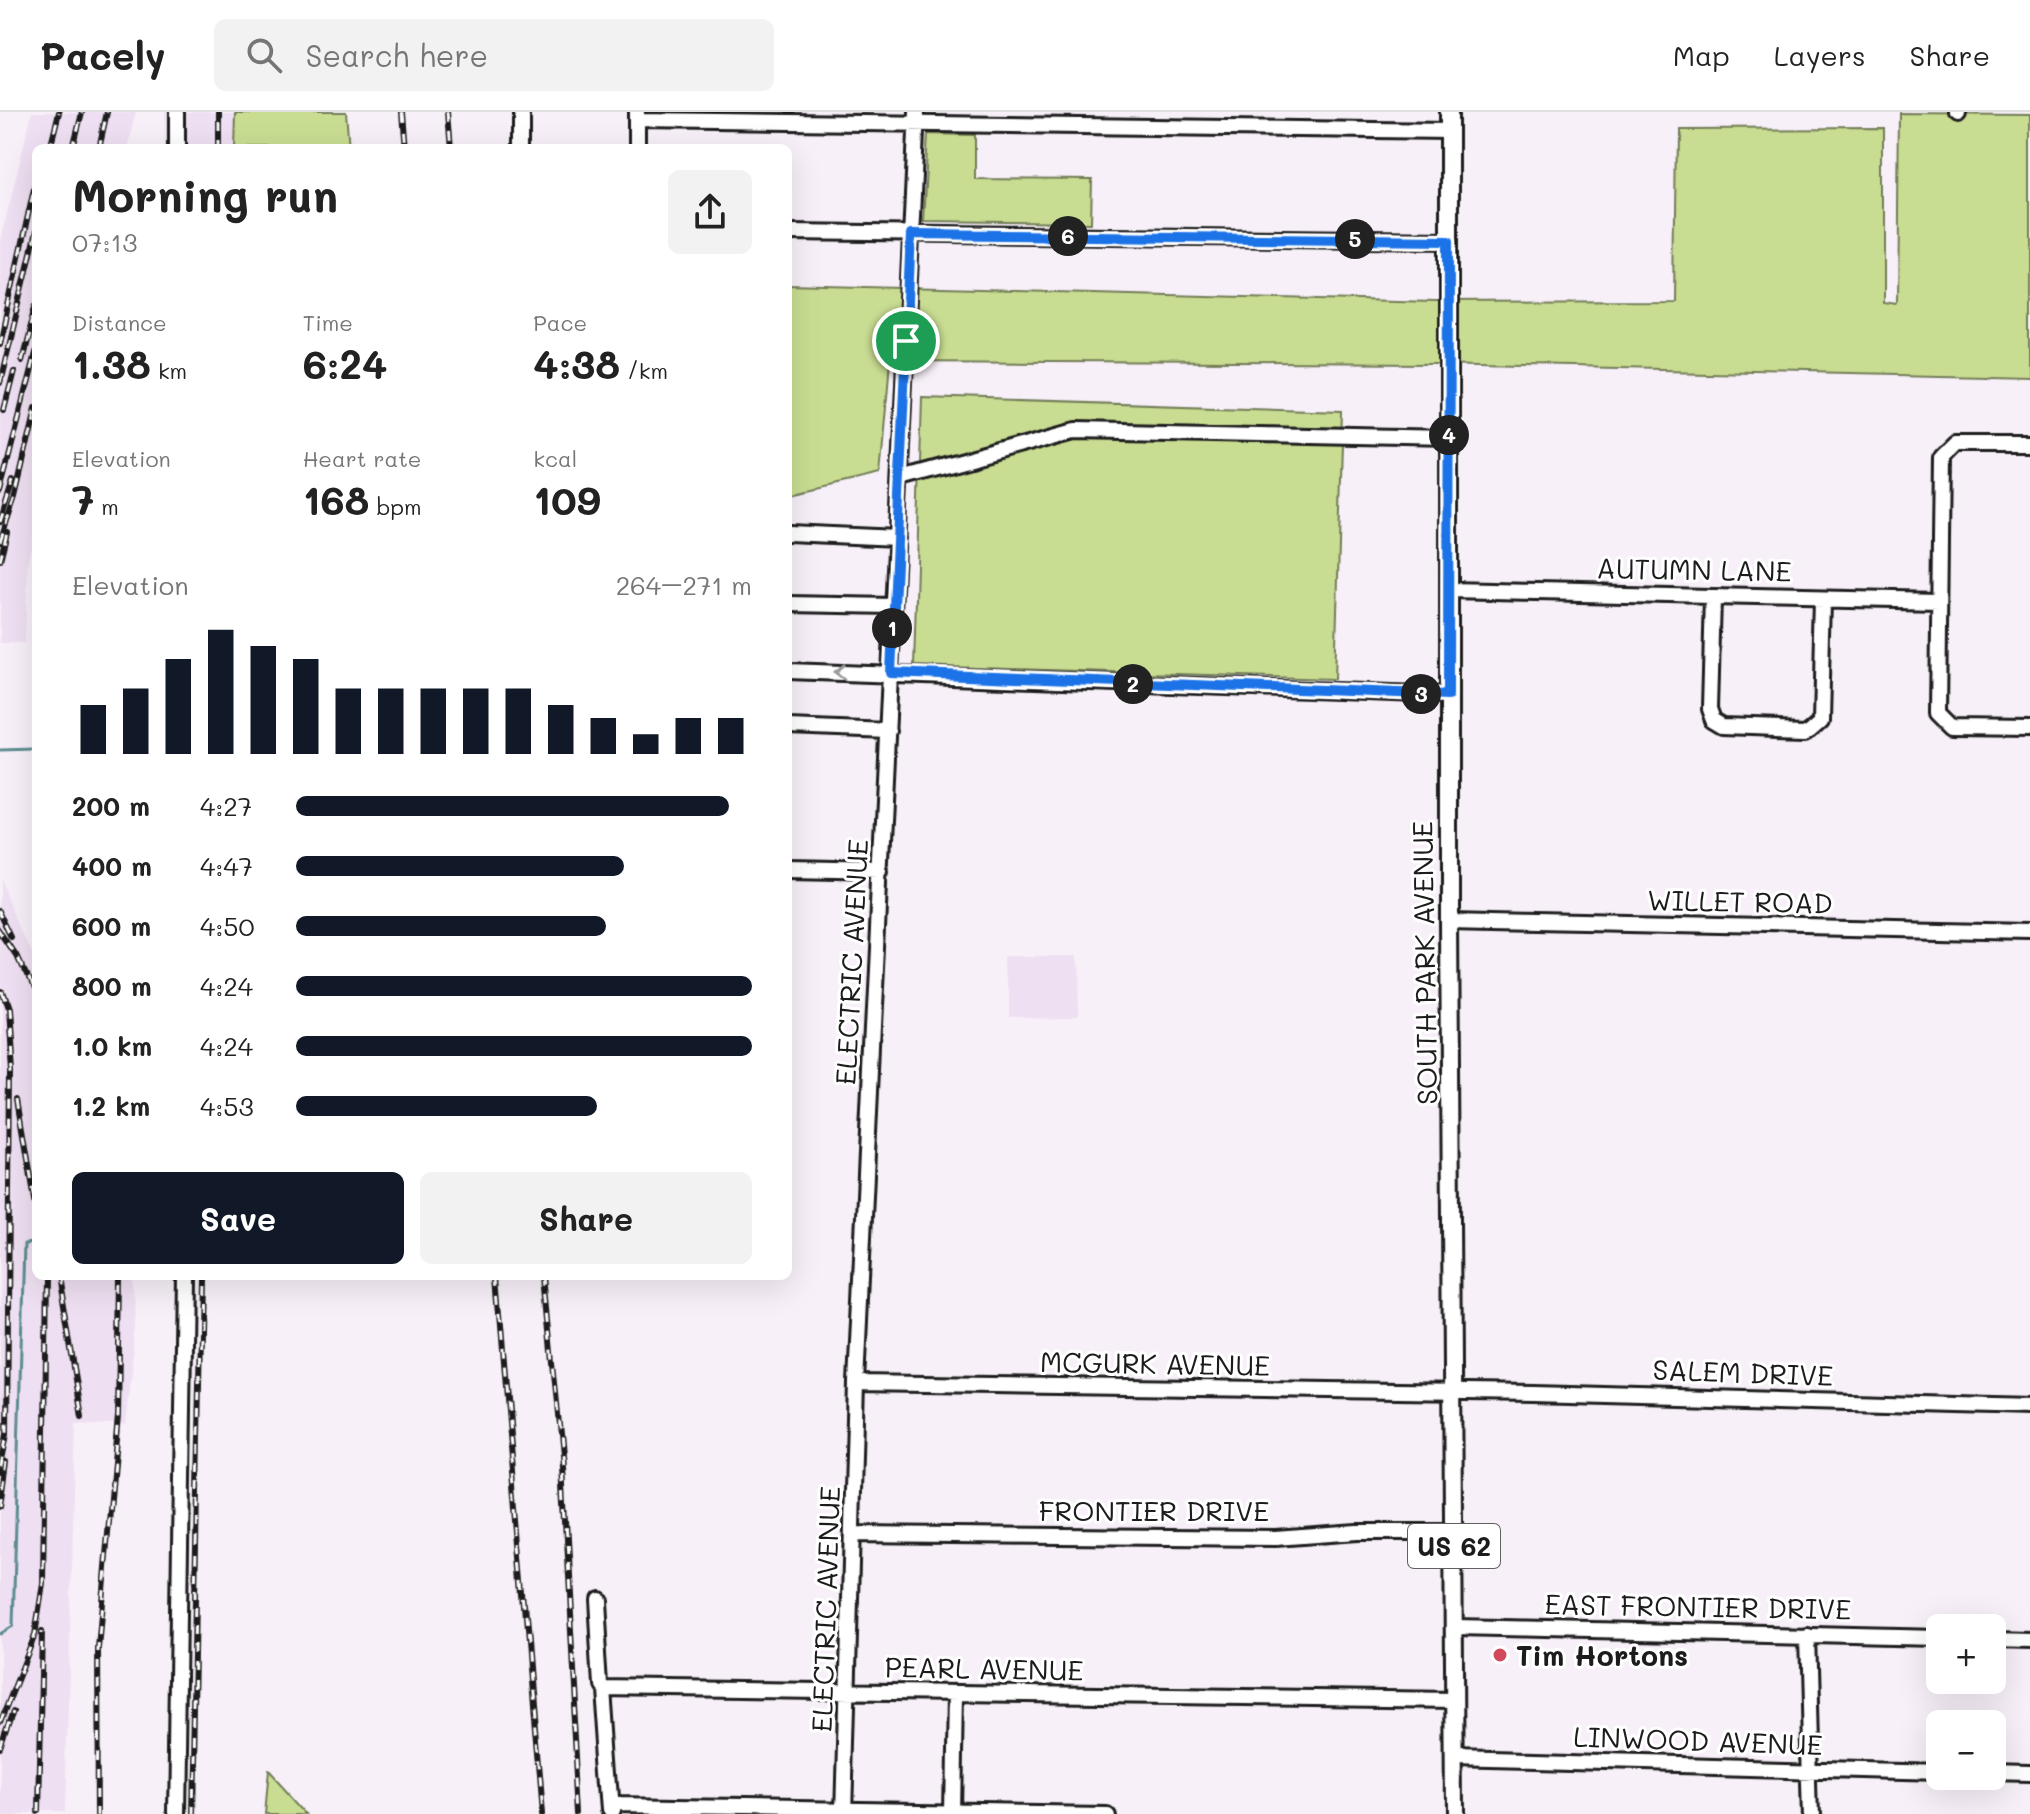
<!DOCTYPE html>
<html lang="en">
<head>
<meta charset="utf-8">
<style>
  body { margin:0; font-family:Mali,sans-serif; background:#f2f2f2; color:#222; height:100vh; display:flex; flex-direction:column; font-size:30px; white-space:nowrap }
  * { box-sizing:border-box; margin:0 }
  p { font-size:26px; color:#767676 }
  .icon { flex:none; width:44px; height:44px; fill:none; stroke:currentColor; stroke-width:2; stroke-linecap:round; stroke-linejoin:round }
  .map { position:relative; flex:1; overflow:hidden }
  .drawer { position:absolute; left:32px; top:32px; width:760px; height:1136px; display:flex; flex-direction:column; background:#fff; border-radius:12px; box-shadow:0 8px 32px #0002 }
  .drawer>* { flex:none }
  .controls { position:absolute; left:1926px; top:1502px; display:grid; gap:16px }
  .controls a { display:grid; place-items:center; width:80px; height:80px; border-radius:12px; background:#fff; box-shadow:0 8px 32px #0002; font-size:40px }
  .pin { position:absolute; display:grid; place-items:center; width:68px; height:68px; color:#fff; margin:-34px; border:4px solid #fff; border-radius:50%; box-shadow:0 2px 8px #0007 }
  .km { position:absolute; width:40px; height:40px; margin:-20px; border-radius:50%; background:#222; color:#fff; font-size:22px; line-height:40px; text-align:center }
  .round { display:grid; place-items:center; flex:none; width:84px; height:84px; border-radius:12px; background:#f2f2f2 }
  .headline { display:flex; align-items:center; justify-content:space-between; height:136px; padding:0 40px }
  h1 { font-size:44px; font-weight:800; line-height:60px }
  .metrics { display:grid; grid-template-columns:repeat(3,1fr); gap:12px; height:136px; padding:8px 40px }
  .metrics div { display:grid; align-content:center }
  .metrics b { font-size:40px; font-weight:800 }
  .metrics small { font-size:22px; font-weight:400 }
  .metrics p { font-size:22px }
  .chart { height:224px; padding:16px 40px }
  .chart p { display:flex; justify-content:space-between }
  .chart svg { width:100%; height:144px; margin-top:8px; stroke:#111827; stroke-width:6 }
  .button { display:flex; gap:16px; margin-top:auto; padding:16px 40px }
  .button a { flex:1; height:92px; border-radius:12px; background:#111827; color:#fff; font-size:32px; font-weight:800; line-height:92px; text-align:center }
  .button a+a { background:#f2f2f2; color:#222 }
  ul { padding:0 40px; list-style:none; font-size:26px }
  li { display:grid; grid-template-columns:128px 96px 1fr; align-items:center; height:60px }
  li i { height:20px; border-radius:10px; background:#111827 }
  header { display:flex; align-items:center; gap:48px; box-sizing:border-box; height:112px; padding:0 40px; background:#fff; border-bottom:2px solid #e0e0e0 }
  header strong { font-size:38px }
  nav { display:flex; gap:44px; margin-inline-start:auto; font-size:28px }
  .search { width:560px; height:72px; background:#f2f2f2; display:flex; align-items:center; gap:20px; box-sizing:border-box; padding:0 28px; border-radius:12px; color:#767676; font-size:30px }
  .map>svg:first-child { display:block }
</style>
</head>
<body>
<header>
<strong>Pacely</strong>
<div class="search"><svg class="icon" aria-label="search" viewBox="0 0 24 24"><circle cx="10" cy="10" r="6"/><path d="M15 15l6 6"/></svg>Search here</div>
<nav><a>Map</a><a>Layers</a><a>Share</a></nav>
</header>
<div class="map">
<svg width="2030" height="1702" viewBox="0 0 2030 1702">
  <rect width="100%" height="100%" fill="#f8f0f9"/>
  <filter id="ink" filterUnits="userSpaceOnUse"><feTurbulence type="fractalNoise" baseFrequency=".0125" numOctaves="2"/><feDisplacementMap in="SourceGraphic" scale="16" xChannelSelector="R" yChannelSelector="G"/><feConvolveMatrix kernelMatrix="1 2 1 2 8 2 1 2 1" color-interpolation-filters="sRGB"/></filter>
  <g filter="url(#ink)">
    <path fill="#efdff2" d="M32,0H136L127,36H36V414L28,447L25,531H0V129Z
      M164,0H235L234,36H166Z
      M0,768L36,845V1164H135L136,1216L125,1314L76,1311L65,1702H0Z
      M1008,845H1076L1077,905L1008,906Z"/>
    <path fill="#c9dd92" stroke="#727c57" stroke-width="2" d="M235,0H346L349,36H234Z
      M1899,2L2030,3V265L1435,252L890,249L880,362L788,384V173L1435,190L1674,189L1676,17L1883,16V191L1897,193Z
      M928,22L975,23V67L1092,68L1091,111L923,109Z
      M922,285L1343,298L1335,567L914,554Z
      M268,1660L306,1702H264Z"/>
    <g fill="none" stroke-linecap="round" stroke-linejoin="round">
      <path stroke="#5b8c90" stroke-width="3" d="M0,638L36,637
        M0,1522L13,1514L24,1132L32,1131"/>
      <g stroke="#1c1c1c" stroke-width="20">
        <path id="minor" d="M637,0V36
          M1958,2V0
          M637,8L1449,19
          M177,36V0
          M521,36V0
          M788,120L1449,128
          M2030,331H1955L1941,345L1938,601L1952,615L2030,616
          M901,366L1076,318L1449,326
          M788,421L897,426
          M1448,478L1939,489
          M1713,484L1710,597L1714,608L1724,614L1806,617L1820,605L1823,487
          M788,492L893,494
          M788,559L1448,583
          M788,615L888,619
          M788,758L882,760
          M1449,808L2030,821
          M856,1271L1534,1281L2030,1295
          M854,1422L1275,1426L1357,1420H1454
          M595,1486L600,1572L603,1576L1455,1588
          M1455,1515L1940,1526
          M1807,1522L1812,1702
          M1992,1527L2030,1528
          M603,1576L612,1702
          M1455,1647L1940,1660
          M1992,1661L2030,1662
          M612,1694L1105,1702
          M176,1702L184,1164
          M844,1702L856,1271L917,0
          M953,1702L955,1581"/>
      </g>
      <g stroke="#1c1c1c" stroke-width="22">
        <path id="major" d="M1449,0V808L1455,1702"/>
      </g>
      <use href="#minor" stroke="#fff" stroke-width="14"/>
      <use href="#major" stroke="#fff" stroke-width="16"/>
      <g stroke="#1c1c1c" stroke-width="6">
        <path id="rail" d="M401,0L404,36
          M448,0L451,36
          M50,36L59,0
          M73,36L82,0
          M99,36L107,0
          M218,36V0
          M0,231L36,67
          M22,248L36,194
          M0,271L36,120
          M4,298L14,259
          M0,380L36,237
          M0,410L13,369
          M0,429L15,385L36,296
          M0,448L7,420
          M0,799L14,828
          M0,819L18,846L36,886
          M0,880L6,897L10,957L7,1322L0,1360
          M18,987L36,1094
          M59,1164L82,1304
          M497,1164L541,1702
          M544,1164L562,1354L581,1702
          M0,1394L6,1350
          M0,1611L35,1523L43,1471L47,1164
          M0,1637L13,1600
          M38,1702L42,1519
          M99,1702L98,1536L118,1305L120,1164
          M191,1702L201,1164"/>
      </g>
      <use href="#rail" stroke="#fff" stroke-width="3" stroke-dasharray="9" stroke-linecap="butt"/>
    </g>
    <defs><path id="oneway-chevron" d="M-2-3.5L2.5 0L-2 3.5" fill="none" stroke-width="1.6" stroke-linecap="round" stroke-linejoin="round" transform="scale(2)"/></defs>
    <use stroke="#999" href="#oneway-chevron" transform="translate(840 560) rotate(-179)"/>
  </g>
  <g fill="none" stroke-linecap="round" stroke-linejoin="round" filter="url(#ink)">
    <g stroke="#fff" stroke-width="16">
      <path id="route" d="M911,122L1449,128L1448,583L891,561Z"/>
    </g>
    <use href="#route" stroke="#1a73e8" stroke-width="10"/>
  </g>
  <circle fill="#d1495b" stroke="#fff" stroke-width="3" cx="1500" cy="1543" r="8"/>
  <g text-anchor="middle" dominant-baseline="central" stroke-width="6" stroke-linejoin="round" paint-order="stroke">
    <rect fill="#fff" stroke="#606060" stroke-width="2" x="1408" y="1412" width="92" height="44" rx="6"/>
    <g font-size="26" font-weight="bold" fill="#1c1c1c">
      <text x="1454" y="1434">US 62</text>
    </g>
    <g font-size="28" fill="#1c1c1c" stroke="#fff">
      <text transform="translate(1694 457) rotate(1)">AUTUMN LANE</text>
      <text transform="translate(1740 789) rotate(1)">WILLET ROAD</text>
      <text transform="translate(851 850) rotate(-87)">ELECTRIC AVENUE</text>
      <text transform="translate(1424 851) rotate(-91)">SOUTH PARK AVENUE</text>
      <text transform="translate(1155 1251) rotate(1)">MCGURK AVENUE</text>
      <text transform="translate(1743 1260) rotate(2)">SALEM DRIVE</text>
      <text x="1154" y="1398">FRONTIER DRIVE</text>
      <text transform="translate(1698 1494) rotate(1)">EAST FRONTIER DRIVE</text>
      <text transform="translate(825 1497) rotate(-88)">ELECTRIC AVENUE</text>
      <text transform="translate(984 1556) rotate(1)">PEARL AVENUE</text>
      <text transform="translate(1698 1628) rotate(2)">LINWOOD AVENUE</text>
    </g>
    <g font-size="28" font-weight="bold" fill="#1c1c1c" stroke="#fff" text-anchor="start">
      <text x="1516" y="1543">Tim Hortons</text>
    </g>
  </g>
</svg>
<div class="controls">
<a>+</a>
<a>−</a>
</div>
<div class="pin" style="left:906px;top:229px;background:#1e9e55"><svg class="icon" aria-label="arrive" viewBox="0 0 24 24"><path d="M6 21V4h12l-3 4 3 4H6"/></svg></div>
<b class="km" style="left:892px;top:516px">1</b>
<b class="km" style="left:1133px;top:572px">2</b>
<b class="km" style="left:1421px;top:582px">3</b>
<b class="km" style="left:1449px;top:323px">4</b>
<b class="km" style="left:1355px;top:127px">5</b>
<b class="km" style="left:1068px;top:124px">6</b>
<section class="drawer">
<div class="headline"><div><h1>Morning run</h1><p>07:13</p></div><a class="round"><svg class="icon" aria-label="share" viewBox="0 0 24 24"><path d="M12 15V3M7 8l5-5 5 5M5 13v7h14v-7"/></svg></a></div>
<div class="metrics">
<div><p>Distance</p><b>1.38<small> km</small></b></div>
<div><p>Time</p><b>6:24</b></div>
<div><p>Pace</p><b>4:38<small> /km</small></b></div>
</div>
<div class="metrics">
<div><p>Elevation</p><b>7<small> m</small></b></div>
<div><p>Heart rate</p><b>168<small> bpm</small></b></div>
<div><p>kcal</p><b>109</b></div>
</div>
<div class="chart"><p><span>Elevation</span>264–271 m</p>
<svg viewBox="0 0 160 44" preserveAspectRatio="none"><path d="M5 44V29M15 44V24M25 44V15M35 44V6M45 44V11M55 44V15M65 44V24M75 44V24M85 44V24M95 44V24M105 44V24M115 44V29M125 44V33M135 44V38M145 44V33M155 44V33"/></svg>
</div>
<ul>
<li><b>200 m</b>4:27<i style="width:95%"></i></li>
<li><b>400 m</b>4:47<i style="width:72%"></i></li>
<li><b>600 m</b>4:50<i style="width:68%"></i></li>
<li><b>800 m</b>4:24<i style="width:100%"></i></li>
<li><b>1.0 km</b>4:24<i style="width:100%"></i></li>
<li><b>1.2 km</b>4:53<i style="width:66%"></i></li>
</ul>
<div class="button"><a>Save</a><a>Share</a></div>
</section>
</div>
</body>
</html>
